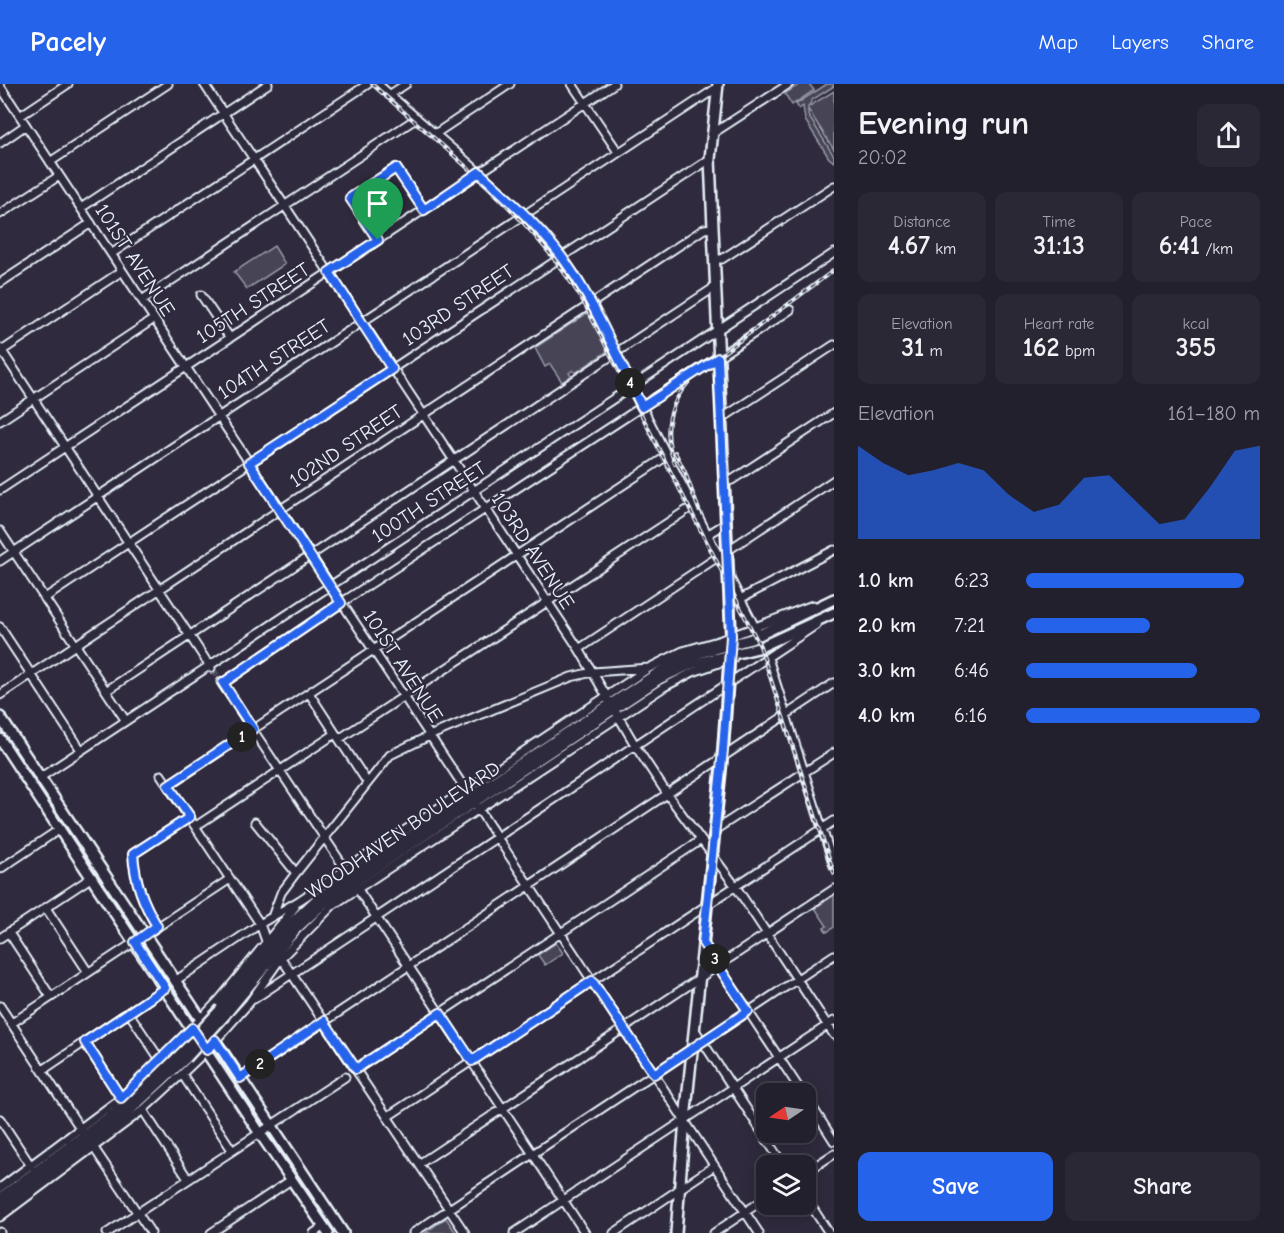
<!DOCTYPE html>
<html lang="en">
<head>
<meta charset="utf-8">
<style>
  body { margin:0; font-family:"Comic Neue",sans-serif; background:#2b2836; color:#f1f3f6; height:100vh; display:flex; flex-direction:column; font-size:22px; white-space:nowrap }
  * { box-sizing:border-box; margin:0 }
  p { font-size:20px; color:#a3a3aa }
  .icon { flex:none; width:33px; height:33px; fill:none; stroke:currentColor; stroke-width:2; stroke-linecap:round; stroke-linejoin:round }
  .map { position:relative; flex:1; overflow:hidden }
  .panel { display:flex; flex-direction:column; background:#23202e; width:450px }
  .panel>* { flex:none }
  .needle { width:39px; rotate:257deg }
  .buttons { position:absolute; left:756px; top:999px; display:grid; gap:12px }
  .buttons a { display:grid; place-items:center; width:60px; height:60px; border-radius:12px; background:#23202e; box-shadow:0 3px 15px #0003,0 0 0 2px #403e4a; font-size:30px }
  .pin { position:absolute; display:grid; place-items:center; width:51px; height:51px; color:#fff; margin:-62px -26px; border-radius:50% 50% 50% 0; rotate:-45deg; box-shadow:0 0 6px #0007 }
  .pin .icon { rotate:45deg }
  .km { position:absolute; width:30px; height:30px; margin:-15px; border-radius:50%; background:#222; color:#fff; font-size:16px; line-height:30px; text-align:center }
  .round { display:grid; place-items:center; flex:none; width:63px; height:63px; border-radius:12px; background:#2b2836 }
  .overview { display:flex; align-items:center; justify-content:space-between; height:102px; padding:0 24px }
  h1 { font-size:33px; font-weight:700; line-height:45px }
  .stats { display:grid; grid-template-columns:repeat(3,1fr); gap:9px; height:102px; padding:6px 24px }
  .stats div { display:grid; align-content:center; border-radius:12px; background:#2b2836; text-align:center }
  .stats b { font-size:26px; font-weight:700 }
  .stats small { font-size:16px; font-weight:400 }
  .stats p { font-size:16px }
  .chart { height:168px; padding:12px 24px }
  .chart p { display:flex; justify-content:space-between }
  .chart svg { width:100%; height:108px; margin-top:6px; fill:#2563eb; opacity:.7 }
  .action { display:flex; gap:12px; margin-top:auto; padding:12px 24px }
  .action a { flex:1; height:69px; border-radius:12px; background:#2563eb; color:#fff; font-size:24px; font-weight:700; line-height:69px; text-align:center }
  .action a+a { background:#2b2836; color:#f1f3f6 }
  ul { padding:0 24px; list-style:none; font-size:20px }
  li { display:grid; grid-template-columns:96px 72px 1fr; align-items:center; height:45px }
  li i { height:15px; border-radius:8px; background:#2563eb }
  header { display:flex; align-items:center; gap:36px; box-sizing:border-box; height:84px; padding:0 30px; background:#2563eb; color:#fff }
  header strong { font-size:28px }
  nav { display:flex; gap:33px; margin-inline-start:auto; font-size:21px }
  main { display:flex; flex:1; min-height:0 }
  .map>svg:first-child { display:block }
</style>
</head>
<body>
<header>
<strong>Pacely</strong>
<nav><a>Map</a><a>Layers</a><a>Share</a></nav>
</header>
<main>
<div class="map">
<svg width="834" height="1149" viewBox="0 0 834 1149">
  <rect width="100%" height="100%" fill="#2f2a3d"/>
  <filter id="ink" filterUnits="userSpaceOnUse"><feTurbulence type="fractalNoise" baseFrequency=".0167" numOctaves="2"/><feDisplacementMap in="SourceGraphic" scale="12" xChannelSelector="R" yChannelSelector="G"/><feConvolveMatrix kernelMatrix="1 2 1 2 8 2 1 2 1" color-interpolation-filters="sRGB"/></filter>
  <g filter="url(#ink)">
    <path fill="#464455" stroke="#979aa6" stroke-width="1.5" d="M800,0H809L814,6L792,21L785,10Z
      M827,0H834V2L812,16L808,23L834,7V66L808,25V31L834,72V78L829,74L805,36L803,22L799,25L796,20Z
      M274,162L285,180L247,205L234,188Z
      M589,228L609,266L575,289L573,286L569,289L571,292L562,298L550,280L545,283L535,264Z
      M834,811V843L827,848L824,844L827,842L815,824Z
      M556,859L563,869L545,881L538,871Z
      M446,1134L456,1149H425Z"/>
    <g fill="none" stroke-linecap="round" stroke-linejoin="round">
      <path stroke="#4b4859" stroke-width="7" stroke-dasharray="7 3.5" stroke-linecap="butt" d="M213,586L220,596"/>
      <g stroke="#e8f1f8" stroke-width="11">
        <path id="minor" d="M204,0L579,565L638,666L670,714L736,803L834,951
          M378,0C447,63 520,115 575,192L757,547
          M572,0L618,68
          M0,2L759,1149
          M389,11L406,0
          M20,32L68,0
          M435,50L510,0
          M712,50L789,0
          M0,59L26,41
          M50,78L168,0
          M81,124L268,0
          M0,130L59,92
          M378,156L350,114L396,84L424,126
          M111,170L368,0
          M714,175H722L834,102
          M0,199L91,139
          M201,211L230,254
          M142,216L417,34
          M0,264L211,584
          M0,268L122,187
          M721,335L834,261
          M0,337L154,235
          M724,398L732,396L834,329
          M0,406L614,0
          M0,447L126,637
          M707,451L725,440
          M0,477L718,3
          M45,514L710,75
          M740,515L834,466
          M0,543L81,666
          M579,565L834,396
          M768,574L834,782
          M221,598L348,789
          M223,599L341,519L790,226
          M106,607L715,203
          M309,609L367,698
          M0,611L704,145L713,144
          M339,655L693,422
          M161,691L260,840L266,857
          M41,693L834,169
          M169,701L667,372
          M255,738L296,789
          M196,742L335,650
          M715,746L834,669
          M0,785L60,745
          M355,801L585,1149
          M46,824L88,888
          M272,833L281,809L296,789L390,671L429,652L571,593L593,588L649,584
          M157,842C143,819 135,798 133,770L190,733
          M9,849L51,913
          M0,854L92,793
          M703,859L803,1010
          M281,874L465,1149
          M175,897L260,840L300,816L649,584L683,567L721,556L813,521
          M254,915L816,541
          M0,922L82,1047
          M129,929L161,977
          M12,939L230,795
          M695,946L784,1082
          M85,958L121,1014
          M356,985L701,756
          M43,986L165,904
          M182,990L232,1066
          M240,994L834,599
          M806,1013L834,1057
          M143,1026L188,1095
          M387,1033L834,737
          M0,1035L31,1082
          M92,1061L151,1149
          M419,1080L834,805
          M806,1088L834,1070
          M0,1104L121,1014L161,977L220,915L295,823
          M806,1114L829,1149
          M0,1133L143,1026L182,990L207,966L249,919L281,874L333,821L664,603L693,588L733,574
          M0,1148V1149
          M107,1149L345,993
          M211,1149L291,1096
          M314,1149L324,1142
          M413,1149L834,871
          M514,1149L834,937
          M614,1149L714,1082
          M714,1149L766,1114"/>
      </g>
      <g stroke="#e8f1f8" stroke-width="14">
        <path id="major" d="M0,633L343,1149
          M0,655L259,1048L328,1149
          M221,925L289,841L316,816L353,790L670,581L696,570L751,555L834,515
          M225,931L296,845L324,819L354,798L659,595L692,580L758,564L834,529
          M0,1114L122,1023L182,967
          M0,1124L127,1029L186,974
          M676,1149L685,1036L723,666L731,552L710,75L718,0"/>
      </g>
      <use href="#minor" stroke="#2f2a3d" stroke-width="7"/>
      <use href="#major" stroke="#2f2a3d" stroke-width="9"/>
      <g stroke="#e8f1f8" stroke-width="4">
        <path id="rail" d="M372,0C449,69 528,127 583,217L760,562L834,789
          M675,368L685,388L699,426
          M675,380C659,341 672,310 703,284L834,186"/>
      </g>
      <use href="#rail" stroke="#2f2a3d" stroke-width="1.5" stroke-dasharray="4.5" stroke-linecap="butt"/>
      <g stroke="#e8f1f8" stroke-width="14" stroke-linecap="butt">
        <path id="major-bridge" d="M182,967L221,925
          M186,974L225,931"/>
      </g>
      <use href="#major-bridge" stroke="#2f2a3d" stroke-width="9"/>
    </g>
  </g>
  <g fill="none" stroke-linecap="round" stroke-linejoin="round" filter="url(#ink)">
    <g stroke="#fff" stroke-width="12">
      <path id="route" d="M396,84L424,126L479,88C514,120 550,152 575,192C601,233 620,279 642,323L718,274L731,552L723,666L703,859L748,927L654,990L592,897L472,977L440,929L356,985L324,937L240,994L215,956L207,966L192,944L121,1014L85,958L165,904L135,858L157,842C143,819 135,798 133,770L190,733L168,701L253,645L223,599L341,519L249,379L392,285L329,188L378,156L350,114Z"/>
    </g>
    <use href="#route" stroke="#2563eb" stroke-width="8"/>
  </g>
  <g text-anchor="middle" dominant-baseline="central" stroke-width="4.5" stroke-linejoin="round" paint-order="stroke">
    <g font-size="20" fill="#e8f1f8" stroke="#2f2a3d">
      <text transform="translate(135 176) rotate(57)">101ST AVENUE</text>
      <text transform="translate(253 219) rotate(-33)">105TH STREET</text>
      <text transform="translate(458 221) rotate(-34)">103RD STREET</text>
      <text transform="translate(274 275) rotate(-33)">104TH STREET</text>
      <text transform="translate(346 362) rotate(-34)">102ND STREET</text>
      <text transform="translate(429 418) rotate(-33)">100TH STREET</text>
      <text transform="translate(533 467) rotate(57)">103RD AVENUE</text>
      <text transform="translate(403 582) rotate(57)">101ST AVENUE</text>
      <text transform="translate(403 746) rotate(-34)">WOODHAVEN BOULEVARD</text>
    </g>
  </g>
</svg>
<div class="buttons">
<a><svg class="needle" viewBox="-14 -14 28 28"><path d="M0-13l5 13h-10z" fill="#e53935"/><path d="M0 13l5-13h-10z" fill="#a3a3aa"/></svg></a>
<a><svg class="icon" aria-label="layers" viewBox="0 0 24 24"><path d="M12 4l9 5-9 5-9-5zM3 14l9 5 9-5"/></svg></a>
</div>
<div class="pin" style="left:378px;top:156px;background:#1e9e55"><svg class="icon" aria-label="arrive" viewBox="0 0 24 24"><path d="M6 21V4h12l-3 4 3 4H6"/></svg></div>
<b class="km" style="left:242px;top:653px">1</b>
<b class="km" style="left:260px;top:980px">2</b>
<b class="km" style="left:715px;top:875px">3</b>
<b class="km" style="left:630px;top:299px">4</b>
</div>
<section class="panel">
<div class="overview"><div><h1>Evening run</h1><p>20:02</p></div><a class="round"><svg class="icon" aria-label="share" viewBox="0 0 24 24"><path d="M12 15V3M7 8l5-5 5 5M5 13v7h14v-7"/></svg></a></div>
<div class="stats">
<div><p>Distance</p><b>4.67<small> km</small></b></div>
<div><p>Time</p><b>31:13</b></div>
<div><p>Pace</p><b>6:41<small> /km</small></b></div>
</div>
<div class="stats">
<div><p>Elevation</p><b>31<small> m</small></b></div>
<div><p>Heart rate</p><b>162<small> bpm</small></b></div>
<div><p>kcal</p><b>355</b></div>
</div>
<div class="chart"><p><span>Elevation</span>161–180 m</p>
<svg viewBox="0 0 160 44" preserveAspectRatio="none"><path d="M0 44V6L10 13L20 18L30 16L40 13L50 16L60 26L70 33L80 30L90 19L100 18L110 28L120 38L130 36L140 23L150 8L160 6V44z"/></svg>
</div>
<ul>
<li><b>1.0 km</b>6:23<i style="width:93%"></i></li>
<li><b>2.0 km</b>7:21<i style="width:53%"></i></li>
<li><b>3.0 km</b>6:46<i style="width:73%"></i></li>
<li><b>4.0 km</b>6:16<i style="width:100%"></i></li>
</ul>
<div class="action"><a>Save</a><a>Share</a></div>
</section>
</main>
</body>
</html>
